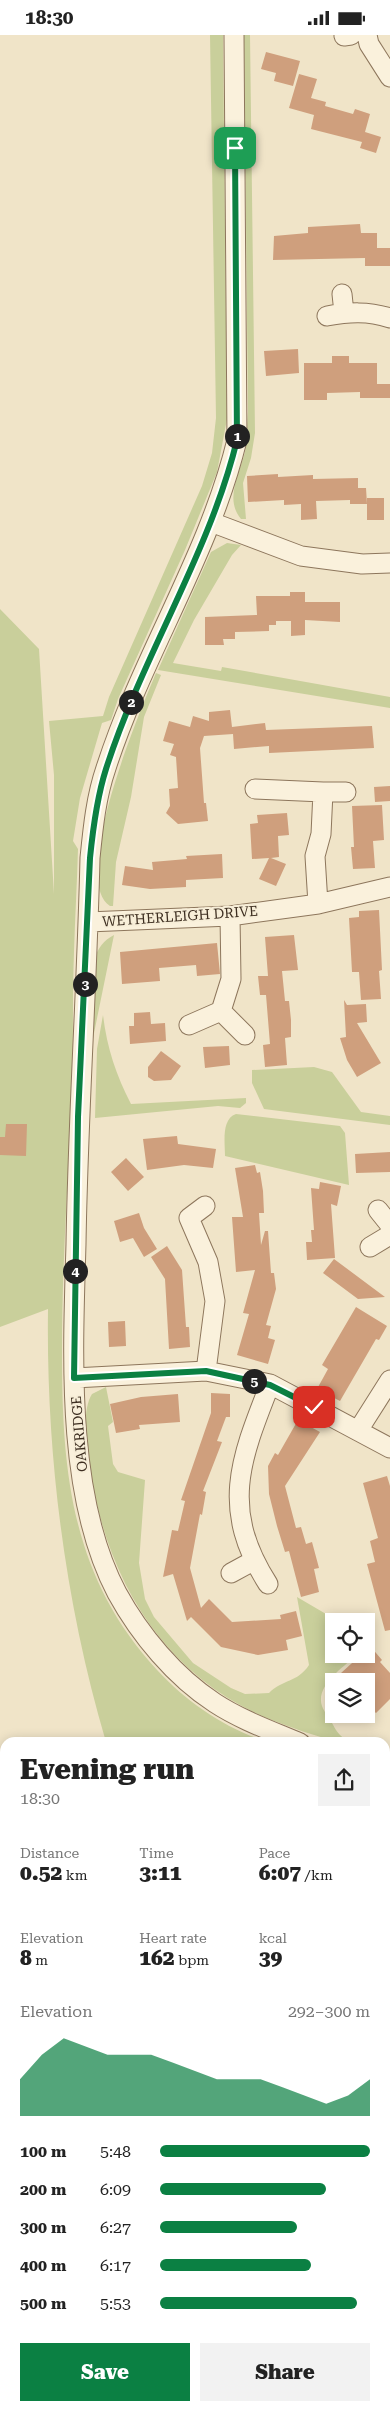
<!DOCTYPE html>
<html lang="en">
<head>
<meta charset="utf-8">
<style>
  body { margin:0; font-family:"Roboto Serif",serif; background:#f2f2f2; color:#222; height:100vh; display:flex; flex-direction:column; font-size:19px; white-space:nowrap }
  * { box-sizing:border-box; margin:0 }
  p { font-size:16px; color:#767676 }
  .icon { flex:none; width:28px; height:28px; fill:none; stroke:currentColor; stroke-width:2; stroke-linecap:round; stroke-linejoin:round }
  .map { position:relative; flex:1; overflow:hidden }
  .sheet { position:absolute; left:0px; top:1702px; width:390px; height:674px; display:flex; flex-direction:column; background:#fff; border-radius:15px 15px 0 0; box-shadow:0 2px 12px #0003 }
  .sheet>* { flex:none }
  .tools { position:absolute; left:325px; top:1578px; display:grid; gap:10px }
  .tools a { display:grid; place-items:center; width:50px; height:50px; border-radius:0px; background:#fff; box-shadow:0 2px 12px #0003; font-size:25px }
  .pin { position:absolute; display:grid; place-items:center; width:42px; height:42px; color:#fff; margin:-21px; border-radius:10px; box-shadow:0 2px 8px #0006 }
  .km { position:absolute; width:25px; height:25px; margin:-12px; border-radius:50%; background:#222; color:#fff; font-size:14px; line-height:25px; text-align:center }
  .round { display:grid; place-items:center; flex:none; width:52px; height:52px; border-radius:0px; background:#f2f2f2 }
  .summary { display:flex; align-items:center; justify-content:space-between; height:85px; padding:0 20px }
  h1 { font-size:28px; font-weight:800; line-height:38px }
  .metrics { display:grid; grid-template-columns:repeat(3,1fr); gap:8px; height:85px; padding:5px 20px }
  .metrics div { display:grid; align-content:center }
  .metrics b { font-size:21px; font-weight:800 }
  .metrics small { font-size:14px; font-weight:400 }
  .metrics p { font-size:14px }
  .chart { height:140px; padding:10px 20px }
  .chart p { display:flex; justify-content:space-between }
  .chart svg { width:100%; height:90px; margin-top:5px; fill:#0b8043; opacity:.7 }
  .action { display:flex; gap:10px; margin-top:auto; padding:10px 20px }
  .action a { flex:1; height:58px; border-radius:0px; background:#0b8043; color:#fff; font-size:20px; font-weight:800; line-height:58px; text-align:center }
  .action a+a { background:#f2f2f2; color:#222 }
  ul { padding:0 20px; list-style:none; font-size:16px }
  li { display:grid; grid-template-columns:80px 60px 1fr; align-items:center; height:38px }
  li i { height:12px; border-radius:6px; background:#0b8043 }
  .status { display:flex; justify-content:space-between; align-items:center; height:35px; padding:0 25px; background:#fff; direction:ltr }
  .status svg { height:14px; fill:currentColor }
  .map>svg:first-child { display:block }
</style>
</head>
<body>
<div class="status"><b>18:30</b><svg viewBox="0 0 49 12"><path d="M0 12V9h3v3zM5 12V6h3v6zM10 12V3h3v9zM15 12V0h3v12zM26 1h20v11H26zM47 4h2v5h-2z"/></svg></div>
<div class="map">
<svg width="390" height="2376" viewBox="0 0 390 2376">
  <rect width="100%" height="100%" fill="#f0e4c8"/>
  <path fill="#c9cf9b" d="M210,0H223L227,384L217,437L185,515L118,664L111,685L102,688L80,763L73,806L78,814C77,849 75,883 74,917C72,972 74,1026 71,1080C67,1159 62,1237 62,1316C62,1438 71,1542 158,1636C188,1668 227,1695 269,1707H106C65,1568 46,1420 48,1274L0,1292V574L39,614L54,859V740L49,686L103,681L109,662L202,451L212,418L216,383Z
    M244,0H250L255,398L251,423L243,448L246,484H241C224,464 240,438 245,417C247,404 247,390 248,377Z
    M227,508L241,510L232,520L194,585L173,628L221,636L222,632L390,662V673L158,635L211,517Z
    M156,638L161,640L144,682L131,762L116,827L113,871H110C69,844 140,676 156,638Z
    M114,900L92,1008L94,924C99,912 103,906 114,900Z
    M103,980C107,1013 116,1040 131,1069L246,1063V1068L240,1073L218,1071L95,1083L97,1014Z
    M314,1032L332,1037L361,1077L390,1081V1090L264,1074L252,1048V1035Z
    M236,1079L340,1091L345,1098L349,1150L225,1121C225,1108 221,1084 236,1079Z
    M106,1352L113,1387L108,1391L113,1429L118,1437L145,1445L139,1528L145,1564L154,1582L193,1628L231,1653L245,1659L269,1658C283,1644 297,1648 309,1630L297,1562L338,1586H334V1619H358C345,1631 315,1650 322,1671C324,1677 329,1682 332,1688C339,1701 343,1705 358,1707C332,1707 309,1699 285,1690C172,1651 110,1555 91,1440C88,1419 80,1378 92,1359Z
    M385,1736L390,1737V1789L385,1787Z"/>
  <path fill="#cf9f7d" d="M266,17L300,26L293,51L274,46L276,38L261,34Z
    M299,39L317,44L311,63L326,67L325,71L353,79L355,74L370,79L365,97L381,102L376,118L360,113L362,107L311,94L314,80L289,73Z
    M360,189L361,198H377V213H390V231H365V223L273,225L274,201L308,198V192Z
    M298,314L299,338L266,341L264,316Z
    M332,321H349V328H377V349H390V363H360V357L327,358V365H304V328H332Z
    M278,439V442L313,440V444L358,443V453H366L367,469H350V465L316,466L317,484L301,485V469L284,470V465L248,467L247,441Z
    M367,463H384V485H367Z
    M290,557H305V567H340V587L305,585V600L291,601V586H276V590H269V596L235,597V604H223L224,610H205V582L257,580L256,561H290Z
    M230,675L232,692L265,688L266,695L372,691L374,713L269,718V711L234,714L233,699L204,701L200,713L204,768H206L208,786L178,789L166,778L170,771L169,754L178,753L176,722L170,720L174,709L163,706L169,686L190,692L193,681L209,686V677Z
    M390,751V766L375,767L374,752Z
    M382,770L384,805L373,806L375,833L353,834L351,812H354L352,771Z
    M287,778L289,800L278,801L279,822L271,823L286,829L276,851L259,844L269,823L252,824L250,789L258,788L257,780Z
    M222,819L223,843L186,845V852L150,854L122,850L125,831L153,835L152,827L187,824L186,821Z
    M379,875L382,935L379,936L381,964L361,965L359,937H352L349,883L359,882V876Z
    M294,900L298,935L282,936L285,966H289L291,985V1002L285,1003L287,1030L265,1032L263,1010L270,1009L266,960H260L258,941H268L265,902Z
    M217,908L220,939L197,941L196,930L159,933L160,946L122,949L120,917Z
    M344,965L347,970L366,969L367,987L357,988L381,1028L357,1042L347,1025L340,1003L346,1002Z
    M150,977L151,989L165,988L166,1006L130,1009L129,991H134V978Z
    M229,1011L230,1030L205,1033L203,1012Z
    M161,1016L181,1031L171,1045L154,1046L148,1042V1032Z
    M6,1089H27L26,1121L0,1120V1102H5Z
    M177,1101L178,1109L216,1114L213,1133L184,1130L147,1135L143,1104Z
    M390,1117V1137L356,1138L355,1119Z
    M126,1123L144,1142L128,1156L111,1137Z
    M255,1130L257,1138L260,1137L263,1156L264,1178H259L261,1210L265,1196H268L271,1238H274L276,1254L266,1290L271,1291L268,1303L275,1305L268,1329L237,1320L249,1279L243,1278L255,1235L236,1237L232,1182H243L235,1133Z
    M320,1147L341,1151L337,1171L331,1169L335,1223L307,1225L306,1207H312L311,1195H314L311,1153L319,1154Z
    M139,1178L144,1193L157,1214L144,1222L133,1203L120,1207L114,1186Z
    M167,1211L182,1235L186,1292H189L190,1312L169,1314L165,1244L151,1222Z
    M334,1224L385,1262L358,1264L323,1238Z
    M356,1272L387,1291L379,1305L376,1304L340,1366L317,1354L328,1334L322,1330Z
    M125,1286L126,1311L109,1312L108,1287Z
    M211,1358L230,1359V1382H226L217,1406L222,1407L203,1456L206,1457L202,1480L200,1479L190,1533L201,1573L209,1564L232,1587L281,1584L280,1580L296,1576L302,1601L286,1605L288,1615L258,1620L221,1612L191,1582L187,1586L173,1539L163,1542L172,1495L178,1496L185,1466L181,1465L211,1378Z
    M178,1359L180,1387L139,1390L140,1394L116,1398L110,1369L141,1362Z
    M298,1385L320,1397L285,1451L296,1493L301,1492L306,1509L312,1507L319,1533L314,1534L319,1557L301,1562L289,1516L285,1517L277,1491L269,1459L268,1431L275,1418L278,1420Z
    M387,1441L390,1451V1595L385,1596L367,1529L375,1527L370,1506L378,1503L363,1448Z
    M370,1611L382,1625L380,1627L390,1638V1664L376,1678L366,1669V1646H349L341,1638L362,1619H366V1614Z"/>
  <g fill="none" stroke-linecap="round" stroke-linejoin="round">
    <g stroke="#8d765c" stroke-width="21">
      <path id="street" d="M234,0L237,405C209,520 142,621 106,733C96,762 93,793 90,823C87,952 78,1080 76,1209C73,1317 65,1460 117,1558C140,1600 175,1642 215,1668C241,1685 272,1696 300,1708
        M367,0L369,9L390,42
        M344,1L351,0
        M342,259L344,278
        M327,281C349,277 368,276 390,283
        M211,487L301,521L362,529L390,528
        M255,754L323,757L321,799L315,821L318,869
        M323,757H346
        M88,887L230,881L318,869L390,852
        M221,976L245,1000
        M189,990L221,976L231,944L230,881
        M205,1171L189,1183L208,1227L215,1266L206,1336
        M378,1175L390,1190
        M370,1212L390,1200
        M74,1343L206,1336L270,1349L390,1413
        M359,1394L390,1345
        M231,1538L253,1526
        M268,1549C220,1474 240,1425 270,1349
        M385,1727L390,1728"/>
    </g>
    <use href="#street" stroke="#faf1dc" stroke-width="19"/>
  </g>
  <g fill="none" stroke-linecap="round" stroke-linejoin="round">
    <g stroke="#fff" stroke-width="10">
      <path id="route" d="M235,113L237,405C209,520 142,621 106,734C97,762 93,793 90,823L78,1082L74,1343L206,1336L270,1350L314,1372"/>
    </g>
    <use href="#route" stroke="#0b8043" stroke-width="6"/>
  </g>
  <g text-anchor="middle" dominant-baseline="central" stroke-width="4" stroke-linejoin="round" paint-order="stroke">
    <g font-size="14" fill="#3d2e20" stroke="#f7eed8">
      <text transform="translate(180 881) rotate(-4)">WETHERLEIGH DRIVE</text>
      <text transform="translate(79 1399) rotate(-95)">OAKRIDGE</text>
    </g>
  </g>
</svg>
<div class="tools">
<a><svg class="icon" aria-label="locate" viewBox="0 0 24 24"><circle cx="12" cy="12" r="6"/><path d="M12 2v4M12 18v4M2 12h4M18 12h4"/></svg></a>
<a><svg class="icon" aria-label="layers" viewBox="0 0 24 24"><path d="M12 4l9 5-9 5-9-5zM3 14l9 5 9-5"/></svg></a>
</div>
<div class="pin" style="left:235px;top:113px;background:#1e9e55"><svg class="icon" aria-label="arrive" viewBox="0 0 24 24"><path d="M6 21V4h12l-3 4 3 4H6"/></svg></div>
<div class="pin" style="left:314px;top:1372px;background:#d93025"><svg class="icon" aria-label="check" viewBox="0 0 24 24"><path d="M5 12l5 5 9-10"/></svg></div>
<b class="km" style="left:237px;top:401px">1</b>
<b class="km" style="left:131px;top:667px">2</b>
<b class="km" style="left:85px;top:949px">3</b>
<b class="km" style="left:75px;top:1236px">4</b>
<b class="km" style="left:254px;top:1346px">5</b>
<section class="sheet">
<div class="summary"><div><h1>Evening run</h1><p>18:30</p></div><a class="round"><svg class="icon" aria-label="share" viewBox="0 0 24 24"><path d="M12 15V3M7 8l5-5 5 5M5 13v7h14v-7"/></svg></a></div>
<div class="metrics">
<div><p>Distance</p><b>0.52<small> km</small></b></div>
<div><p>Time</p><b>3:11</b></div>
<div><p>Pace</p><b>6:07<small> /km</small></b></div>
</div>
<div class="metrics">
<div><p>Elevation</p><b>8<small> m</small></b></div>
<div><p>Heart rate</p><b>162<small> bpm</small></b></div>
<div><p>kcal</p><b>39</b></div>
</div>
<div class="chart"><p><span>Elevation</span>292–300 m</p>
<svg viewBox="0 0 160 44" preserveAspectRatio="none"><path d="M0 44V26L10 14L20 6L30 10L40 14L50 14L60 14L70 18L80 22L90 26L100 26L110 26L120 30L130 34L140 38L150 34L160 26V44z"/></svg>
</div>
<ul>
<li><b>100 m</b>5:48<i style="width:100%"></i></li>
<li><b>200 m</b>6:09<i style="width:79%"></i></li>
<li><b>300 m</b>6:27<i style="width:65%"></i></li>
<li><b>400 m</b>6:17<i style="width:72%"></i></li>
<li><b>500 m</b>5:53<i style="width:94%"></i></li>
</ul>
<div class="action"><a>Save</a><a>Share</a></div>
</section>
</div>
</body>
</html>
